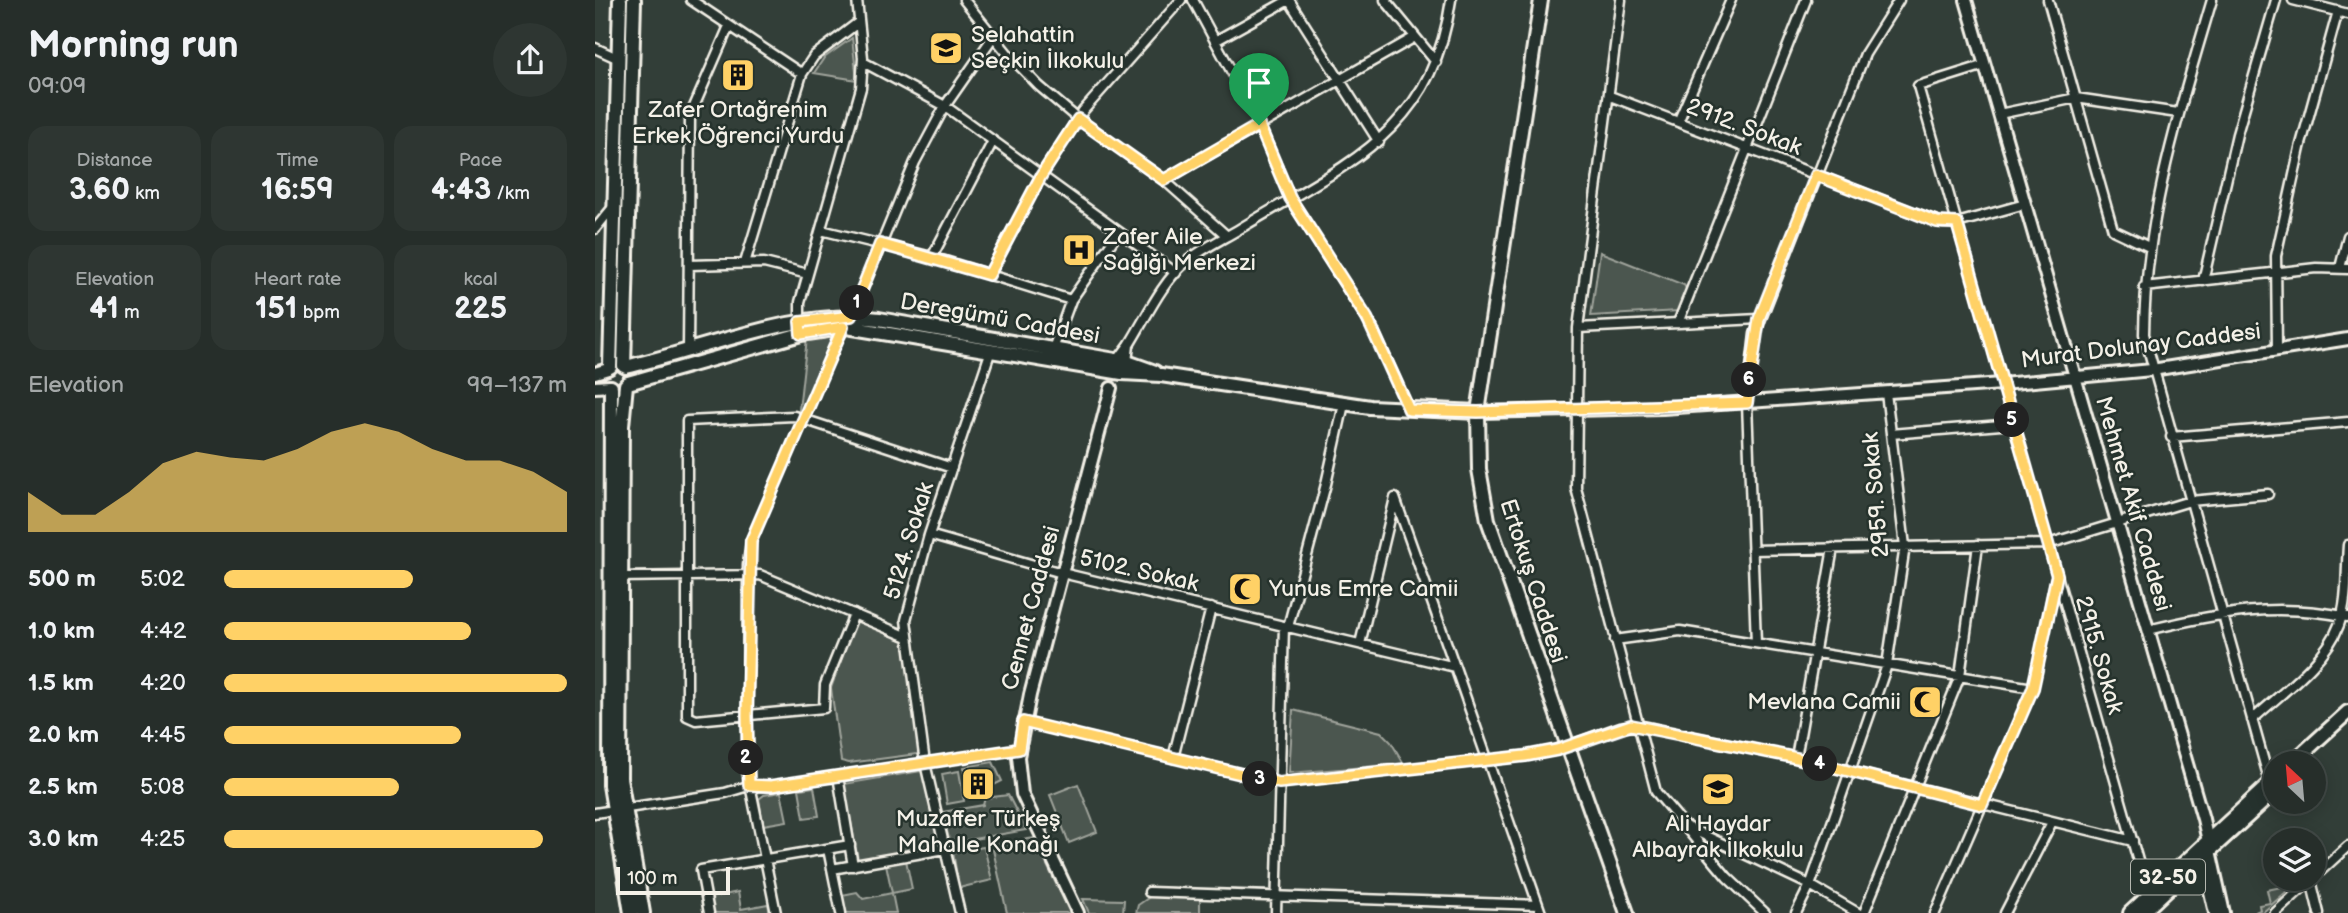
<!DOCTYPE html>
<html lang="en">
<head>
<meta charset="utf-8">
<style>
  body { margin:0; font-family:"Balsamiq Sans",sans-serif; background:#2e3632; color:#f1f3f6; height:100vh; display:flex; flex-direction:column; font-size:26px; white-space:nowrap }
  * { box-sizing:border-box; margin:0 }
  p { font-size:23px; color:#a4a8a8 }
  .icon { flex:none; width:38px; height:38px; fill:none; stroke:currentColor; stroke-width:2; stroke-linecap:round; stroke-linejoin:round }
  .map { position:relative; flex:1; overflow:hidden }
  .drawer { display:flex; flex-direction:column; background:#262e2a; width:595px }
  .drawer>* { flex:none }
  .needle { width:46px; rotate:334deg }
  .tools { position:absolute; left:1668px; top:751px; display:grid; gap:14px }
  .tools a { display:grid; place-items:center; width:63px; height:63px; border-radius:50%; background:#262e2a; box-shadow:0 4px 18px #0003,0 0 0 2px #424a47; font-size:35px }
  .scale { position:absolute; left:21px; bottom:18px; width:114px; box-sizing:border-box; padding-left:7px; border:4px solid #f4f1e8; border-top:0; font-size:19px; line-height:24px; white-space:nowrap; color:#f4f1e8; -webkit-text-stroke:5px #26332d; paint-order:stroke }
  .pin { position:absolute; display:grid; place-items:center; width:60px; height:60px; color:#fff; margin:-72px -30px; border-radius:50% 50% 50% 0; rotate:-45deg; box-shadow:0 0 7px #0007 }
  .pin .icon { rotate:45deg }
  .km { position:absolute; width:35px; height:35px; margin:-18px; border-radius:50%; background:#222; color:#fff; font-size:19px; line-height:35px; text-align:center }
  .round { display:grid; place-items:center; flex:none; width:74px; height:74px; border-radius:37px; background:#2e3632 }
  .headline { display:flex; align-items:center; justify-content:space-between; height:119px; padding:0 28px }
  h1 { font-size:38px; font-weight:600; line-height:52px }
  .metrics { display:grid; grid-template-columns:repeat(3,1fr); gap:10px; height:119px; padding:7px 28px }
  .metrics div { display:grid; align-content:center; border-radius:18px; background:#2e3632; text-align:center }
  .metrics b { font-size:30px; font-weight:600 }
  .metrics small { font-size:19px; font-weight:400 }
  .metrics p { font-size:19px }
  .chart { height:196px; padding:14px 28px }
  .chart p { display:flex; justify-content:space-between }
  .chart svg { width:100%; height:126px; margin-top:7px; fill:#ffd166; opacity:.7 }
  ul { padding:0 28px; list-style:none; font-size:23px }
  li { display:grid; grid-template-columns:112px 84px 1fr; align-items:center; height:52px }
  li i { height:18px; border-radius:9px; background:#ffd166 }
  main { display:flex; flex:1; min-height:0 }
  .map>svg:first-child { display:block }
</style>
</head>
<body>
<main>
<section class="drawer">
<div class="headline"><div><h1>Morning run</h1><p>09:09</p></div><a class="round"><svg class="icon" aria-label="share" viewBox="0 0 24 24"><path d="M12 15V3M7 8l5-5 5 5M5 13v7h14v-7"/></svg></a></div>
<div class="metrics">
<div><p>Distance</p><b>3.60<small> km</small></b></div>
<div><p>Time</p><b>16:59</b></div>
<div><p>Pace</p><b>4:43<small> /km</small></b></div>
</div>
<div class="metrics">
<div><p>Elevation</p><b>41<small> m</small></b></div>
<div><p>Heart rate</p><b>151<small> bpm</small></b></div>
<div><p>kcal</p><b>225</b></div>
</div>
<div class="chart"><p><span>Elevation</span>99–137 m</p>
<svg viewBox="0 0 160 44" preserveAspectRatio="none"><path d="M0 44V30L10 38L20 38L30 30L40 20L50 16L60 18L70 19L80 15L90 9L100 6L110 9L120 15L130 19L140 19L150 23L160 30V44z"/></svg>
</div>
<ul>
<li><b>500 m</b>5:02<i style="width:55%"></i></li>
<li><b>1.0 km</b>4:42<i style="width:72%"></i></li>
<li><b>1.5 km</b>4:20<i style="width:100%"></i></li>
<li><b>2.0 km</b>4:45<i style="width:69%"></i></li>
<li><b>2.5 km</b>5:08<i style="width:51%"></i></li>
<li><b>3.0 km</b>4:25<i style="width:93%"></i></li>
</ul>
</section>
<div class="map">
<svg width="1753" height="913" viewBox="0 0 1753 913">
  <rect width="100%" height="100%" fill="#323e38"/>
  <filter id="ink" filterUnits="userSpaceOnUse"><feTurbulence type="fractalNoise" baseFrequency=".0143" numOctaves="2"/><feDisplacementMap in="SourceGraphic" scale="14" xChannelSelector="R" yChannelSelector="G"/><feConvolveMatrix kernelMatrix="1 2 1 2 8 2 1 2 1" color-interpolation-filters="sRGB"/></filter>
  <g filter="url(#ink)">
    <path fill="#4c564f" stroke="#a0a49c" stroke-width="2" d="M257,38L262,80L219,73L229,58Z
      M1005,252L1089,285L1092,290L1084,311L996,316Z
      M239,334L208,411L204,410L212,338Z
      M261,620L309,641L326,751L322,754L254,763L246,761L236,688Z
      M698,710L786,732L796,742L809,764L694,773Z
      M398,762L407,781L399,785L394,777L384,772L374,775L371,780L369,767Z
      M326,771L330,774L345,845L263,860L249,784Z
      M364,771L369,801L352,804L347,774Z
      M483,784L502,832L474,843L455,795Z
      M219,787L224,816L209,818L204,789Z
      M186,792L192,821L168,825L164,799L169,795Z
      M413,795L431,830L355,843L347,812L388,805L390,798Z
      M439,838L475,913H412L397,845Z
      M389,847L397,880L364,888L358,852Z
      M311,860L317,889L297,893L301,913H251L247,895L262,892L268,899L297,893L291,864Z
      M1706,879L1667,913H1658L1665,910L1664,905L1675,903L1672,890L1696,885V881Z
      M143,892L146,909L173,904L175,913H118L115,898Z
      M556,896L605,897V913H541L543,905Z
      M488,899L529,900L528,913H494Z"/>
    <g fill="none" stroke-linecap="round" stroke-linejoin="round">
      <g stroke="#f4f1e8" stroke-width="13">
        <path id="minor" d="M96,0L207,74
          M369,0L413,54L444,86L483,119L569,180L632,236
          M598,0L660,115L695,198L777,327L814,410
          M790,0L841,62
          M1026,0L983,328L981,488L1061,792L1090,826L1215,885L1263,913
          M1453,0L1518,230L1554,247
          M1617,0C1584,111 1550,217 1549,334L1675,783
          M1698,0L1753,14
          M620,41L694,0L784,142
          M0,48L24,59
          M268,62L350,106L581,273
          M1390,65L1323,86L1553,896
          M1015,96L1347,223H1362L1430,204
          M1404,114L1481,98L1583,113
          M1083,122L1136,0
          M569,180L820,37
          M0,229L19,206
          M226,230L337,257L476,300
          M337,257L398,141
          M150,263L207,74L219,56L264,22
          M94,265L169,263L213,274
          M1745,268L1753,236
          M394,275L446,176L488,111L586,0
          M1608,281L1642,134L1681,0
          M1549,287L1721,268L1753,269
          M1083,323L1211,0
          M205,324V302L266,88L268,58L262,0
          M983,328L1164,319
          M534,345C551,318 566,283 591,262C608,248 628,239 646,228C749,165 837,134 856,0
          M458,349L476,300L523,233
          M1682,350L1681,256L1705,148L1743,11
          M93,352L95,116L134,26
          M522,361L534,345L532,362
          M1296,434L1418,424
          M1576,437L1753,422
          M334,535L467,573L860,667L946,913
          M1157,550L1453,544L1595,501L1673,494
          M22,577L165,575L313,637
          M259,614L230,685L229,708L101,720L92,716V421L199,416L357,468
          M693,627L731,484L749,404
          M1553,630C1624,613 1680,602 1753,617
          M1020,640L1085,631L1438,688
          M1161,643L1152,403L1160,334L1270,54L1304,0
          M765,644L800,498L860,667
          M1657,720C1686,693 1730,663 1744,625C1753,601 1751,570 1753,545
          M428,722L685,783L930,756L962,750L1025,727L1043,725L1201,758L1538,841
          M578,758L616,608
          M1201,758L1238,548
          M243,776L258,866
          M0,813L130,793L153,786H176L424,749
          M1092,829L1132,877L1170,913
          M233,849L246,913
          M237,869L350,849
          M1718,878L1753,846
          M1716,880L1724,913
          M554,892L943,905
          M114,913L106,870L255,845
          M181,913L152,770L153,564L156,541L243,339L260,308L320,162L350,106L398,37
          M365,913L330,763L311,620L334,535L396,350
          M681,913L689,626
          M1201,913L1216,883L1292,665L1310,546L1291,393
          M1269,913L1365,676L1383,545
          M1340,913L1438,688L1461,578
          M1410,913L1457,822
          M1680,913L1718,878"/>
      </g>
      <g stroke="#f4f1e8" stroke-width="16">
        <path id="tertiary" d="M1371,0L1608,819L1629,913
          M0,373L13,369
          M0,387L15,386
          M883,412L1068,408L1407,384L1557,370L1753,339
          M1606,853L1620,913
          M483,913L427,794L423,757L435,695L516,388"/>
      </g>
      <g stroke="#f4f1e8" stroke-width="18">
        <path id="secondary" d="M946,0L883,412L884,469L893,520L1032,913
          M29,366L39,0
          M15,367L25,0
          M31,367C109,349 205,308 284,319L532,362L560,372
          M33,383L206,334L252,327L527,373L566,375L775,407L883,412
          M31,385L27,426L25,778L48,913
          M16,387L15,785L36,913"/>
      </g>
      <g stroke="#f4f1e8" stroke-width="18">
        <path id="primary" d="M1697,763L1753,712
          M1598,866L1680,791
          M1535,913L1680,779
          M1547,913L1579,883"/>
      </g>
      <use href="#minor" stroke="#26332d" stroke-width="8"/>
      <use href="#tertiary" stroke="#26332d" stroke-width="10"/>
      <use href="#secondary" stroke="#26332d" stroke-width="12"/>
      <use href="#primary" stroke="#26332d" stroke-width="12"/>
    </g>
  </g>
  <g fill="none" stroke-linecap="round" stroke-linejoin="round" filter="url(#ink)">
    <g stroke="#fff" stroke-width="14">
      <path id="route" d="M483,119L569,180L664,125L695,198L772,318L814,410L883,412L1152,403L1164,319L1221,175L1342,222L1362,223L1462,575L1438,688L1387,805L1202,758L1036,725L962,750L930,756L684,783L428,722L424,749L176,786L154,785L152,715L156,541L248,327L206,334L205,322L256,316L285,244L394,275L446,176Z"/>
    </g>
    <use href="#route" stroke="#ffd166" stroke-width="9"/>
  </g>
  <defs>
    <g id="school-square" transform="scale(1.75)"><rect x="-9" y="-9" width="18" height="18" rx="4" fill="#ffd166" stroke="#26332d"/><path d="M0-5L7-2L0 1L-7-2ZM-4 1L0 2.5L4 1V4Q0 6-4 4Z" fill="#111"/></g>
    <g id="building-square" transform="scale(1.75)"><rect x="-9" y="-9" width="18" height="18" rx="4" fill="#ffd166" stroke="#26332d"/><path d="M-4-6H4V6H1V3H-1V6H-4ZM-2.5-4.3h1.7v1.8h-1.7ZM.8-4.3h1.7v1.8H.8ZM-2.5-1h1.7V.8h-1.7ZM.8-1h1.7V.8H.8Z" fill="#111"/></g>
    <g id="hospital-square" transform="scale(1.75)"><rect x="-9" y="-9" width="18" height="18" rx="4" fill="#ffd166" stroke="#26332d"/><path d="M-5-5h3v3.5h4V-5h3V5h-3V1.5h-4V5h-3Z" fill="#111"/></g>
    <g id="mosque-square" transform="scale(1.75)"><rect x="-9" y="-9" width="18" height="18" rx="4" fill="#ffd166" stroke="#26332d"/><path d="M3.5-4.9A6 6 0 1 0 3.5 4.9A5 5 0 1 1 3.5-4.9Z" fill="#111"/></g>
  </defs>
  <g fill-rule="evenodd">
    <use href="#school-square" x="351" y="48"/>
    <use href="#building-square" x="143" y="75"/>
    <use href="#hospital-square" x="484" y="250"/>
    <use href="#mosque-square" x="650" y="589"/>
    <use href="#mosque-square" x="1330" y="702"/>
    <use href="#building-square" x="383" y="784"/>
    <use href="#school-square" x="1123" y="789"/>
  </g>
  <g text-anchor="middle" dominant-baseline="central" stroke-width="5" stroke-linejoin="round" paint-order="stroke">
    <rect fill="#26332d" stroke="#b6b8b0" stroke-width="2" x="1536" y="859.5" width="74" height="35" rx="5"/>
    <g font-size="21" font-weight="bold" fill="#f4f1e8">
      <text x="1573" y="877">32-50</text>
    </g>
    <g font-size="23" fill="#f4f1e8" stroke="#26332d" text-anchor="start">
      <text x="376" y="35">Selahattin<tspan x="376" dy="26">Seçkin İlkokulu</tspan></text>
      <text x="143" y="110" text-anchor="middle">Zafer Ortağrenim<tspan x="143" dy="26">Erkek Öğrenci Yurdu</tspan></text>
      <text x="508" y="237">Zafer Aile<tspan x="508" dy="26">Sağlğı Merkezi</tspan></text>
      <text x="674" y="589">Yunus Emre Camii</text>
      <text x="1306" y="702" text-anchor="end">Mevlana Camii</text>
      <text x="383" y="819" text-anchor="middle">Muzaffer Türkeş<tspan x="383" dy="26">Mahalle Konağı</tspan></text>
      <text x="1123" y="824" text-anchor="middle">Ali Haydar<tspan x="1123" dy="26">Albayrak İlkokulu</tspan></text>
    </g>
    <g font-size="23" fill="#f4f1e8" stroke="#26332d">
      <text transform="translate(1149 127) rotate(21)">2912. Sokak</text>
      <text transform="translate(405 319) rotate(10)">Deregümü Caddesi</text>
      <text transform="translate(1546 346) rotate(-7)">Murat Dolunay Caddesi</text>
      <text transform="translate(1281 495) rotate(-95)">2959. Sokak</text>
      <text transform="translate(1538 504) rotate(74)">Mehmet Akif Caddesi</text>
      <text transform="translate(314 541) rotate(-73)">5124. Sokak</text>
      <text transform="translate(544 571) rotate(13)">5102. Sokak</text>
      <text transform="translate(938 581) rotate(72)">Ertokuş Caddesi</text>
      <text transform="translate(436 608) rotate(-75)">Cennet Caddesi</text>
      <text transform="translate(1504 655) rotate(74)">2915. Sokak</text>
    </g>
  </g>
</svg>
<div class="tools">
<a><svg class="needle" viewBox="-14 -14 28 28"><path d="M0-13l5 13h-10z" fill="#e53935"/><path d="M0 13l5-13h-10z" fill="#a4a8a8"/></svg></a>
<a><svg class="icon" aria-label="layers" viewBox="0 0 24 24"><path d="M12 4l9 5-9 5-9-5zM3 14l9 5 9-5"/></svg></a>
</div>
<div class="scale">100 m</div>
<div class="pin" style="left:664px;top:125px;background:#1e9e55"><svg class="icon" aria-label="arrive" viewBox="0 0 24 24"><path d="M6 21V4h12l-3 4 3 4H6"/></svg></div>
<b class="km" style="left:262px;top:303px">1</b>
<b class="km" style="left:151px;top:758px">2</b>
<b class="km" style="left:665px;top:779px">3</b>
<b class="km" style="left:1225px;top:764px">4</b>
<b class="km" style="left:1417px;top:420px">5</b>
<b class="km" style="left:1154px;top:380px">6</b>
</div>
</main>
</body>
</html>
